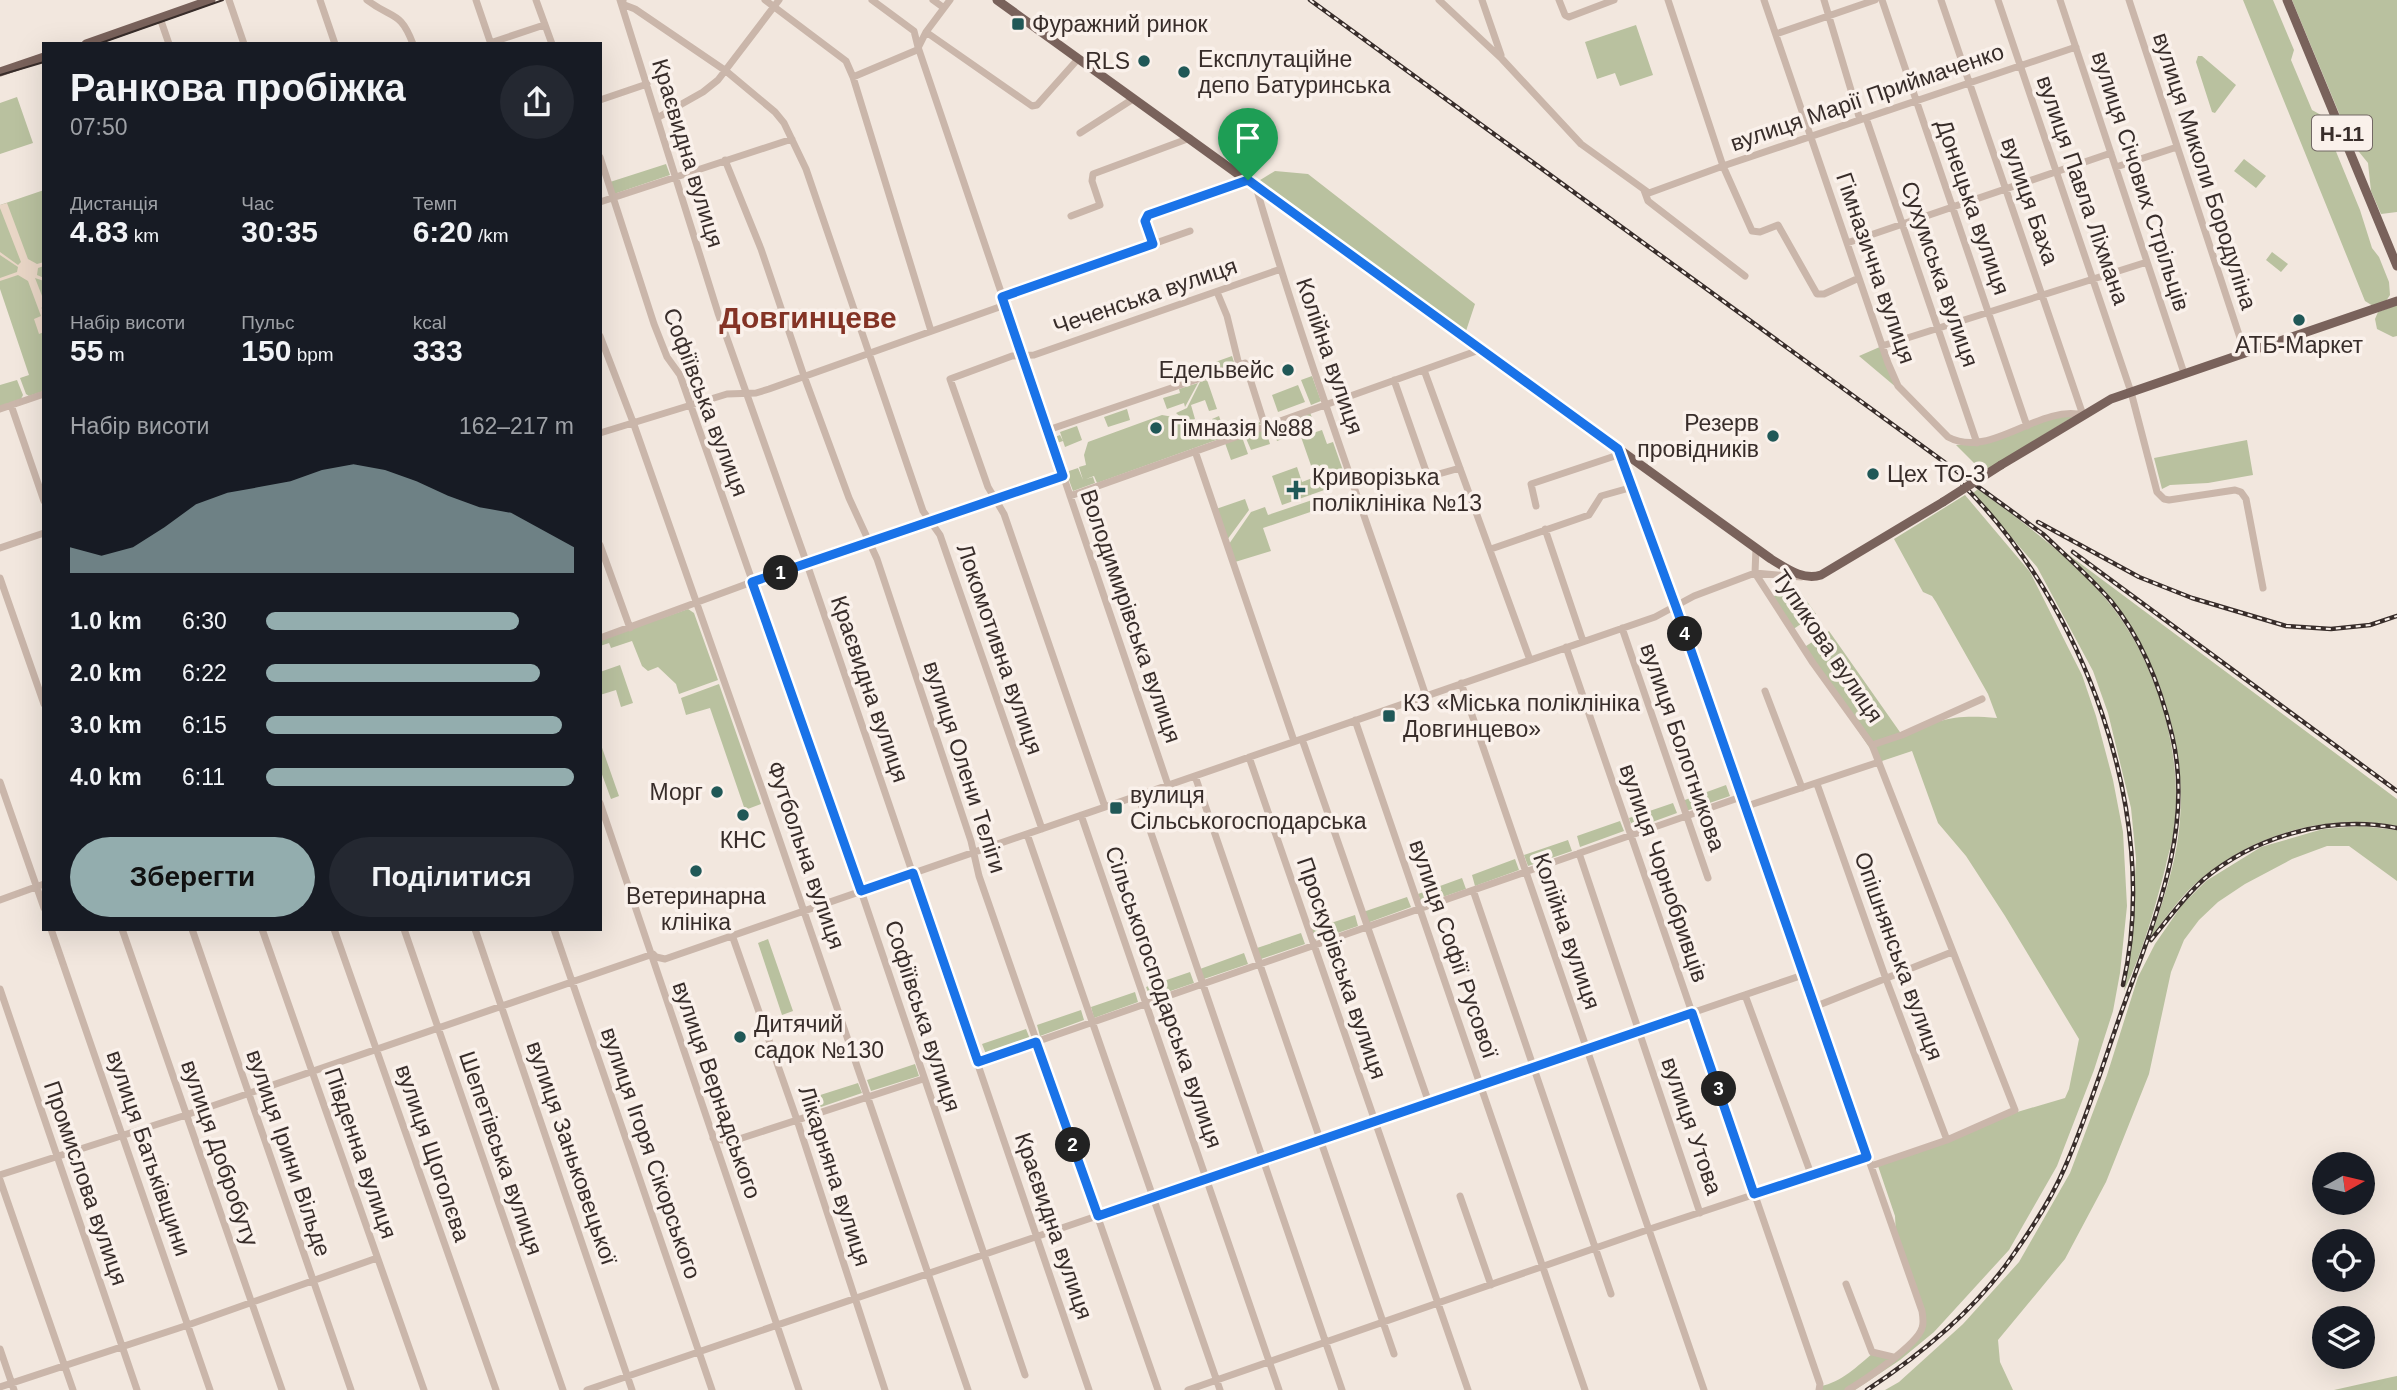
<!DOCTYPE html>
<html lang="uk">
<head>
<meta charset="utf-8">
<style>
  body { margin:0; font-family:Helvetica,sans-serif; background:#242831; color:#f1f3f6; height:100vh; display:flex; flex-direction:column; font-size:26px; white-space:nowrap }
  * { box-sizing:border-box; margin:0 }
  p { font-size:23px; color:#9ea1a6 }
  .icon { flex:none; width:38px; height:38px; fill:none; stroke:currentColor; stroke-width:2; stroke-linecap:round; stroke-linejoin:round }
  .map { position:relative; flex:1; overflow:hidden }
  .drawer { position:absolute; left:42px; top:42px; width:560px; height:889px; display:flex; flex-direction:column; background:#171b24; border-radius:0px; box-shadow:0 7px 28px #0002 }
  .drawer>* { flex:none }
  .needle { width:46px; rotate:82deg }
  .tools { position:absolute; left:2312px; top:1152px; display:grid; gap:14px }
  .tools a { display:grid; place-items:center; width:63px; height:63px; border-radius:50%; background:#171b24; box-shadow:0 7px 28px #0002; font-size:35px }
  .pin { position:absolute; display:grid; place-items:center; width:60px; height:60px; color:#fff; margin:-72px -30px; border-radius:50% 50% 50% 0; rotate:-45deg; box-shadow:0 0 7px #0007 }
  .pin .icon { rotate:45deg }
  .km { position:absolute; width:35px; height:35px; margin:-18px; border-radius:50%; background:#222; color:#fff; font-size:19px; line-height:35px; text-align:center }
  .round { display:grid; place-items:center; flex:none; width:74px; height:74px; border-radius:37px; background:#242831 }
  .head { display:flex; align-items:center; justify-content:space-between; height:119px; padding:0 28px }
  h1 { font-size:38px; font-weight:600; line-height:52px }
  .stats { display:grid; grid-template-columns:repeat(3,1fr); gap:10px; height:119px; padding:7px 28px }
  .stats div { display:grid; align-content:center }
  .stats b { font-size:30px; font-weight:600 }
  .stats small { font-size:19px; font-weight:400 }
  .stats p { font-size:19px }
  .chart { height:196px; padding:14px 28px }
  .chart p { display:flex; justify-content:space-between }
  .chart svg { width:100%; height:126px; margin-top:7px; fill:#93adae; opacity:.7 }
  .cta { display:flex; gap:14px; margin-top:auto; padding:14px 28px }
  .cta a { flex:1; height:80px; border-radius:42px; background:#93adae; color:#111; font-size:28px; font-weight:600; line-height:80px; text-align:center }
  .cta a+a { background:#242831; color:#f1f3f6 }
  ul { padding:0 28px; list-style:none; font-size:23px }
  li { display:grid; grid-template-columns:112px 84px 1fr; align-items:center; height:52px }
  li i { height:18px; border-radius:9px; background:#93adae }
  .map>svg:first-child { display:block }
</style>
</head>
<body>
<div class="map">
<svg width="2397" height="1390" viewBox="0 0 2397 1390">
  <rect width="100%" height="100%" fill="#f2e7de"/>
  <path fill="#b9c19f" d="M2243,0H2273L2294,50L2291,60L2312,110L2321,115L2360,210L2372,248L2379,257L2389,282L2390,295L2386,301L2373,306L2365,301Z
    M2292,0H2397V212L2381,214L2371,191L2368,163L2351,142Z
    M1636,25L1653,75L1620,86L1615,73L1597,79L1585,42Z
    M2198,56H2202L2236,85L2215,113L2212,112L2196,62Z
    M17,97L33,143L0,154V103Z
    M2244,159L2266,176L2256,188L2234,171Z
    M666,164L670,175L614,194L610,182Z
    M1275,171L1308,174L1475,304L1464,337L1252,185Z
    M44,190V391L29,396L26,394L20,378L29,375L0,289V205Z
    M2272,252L2288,264L2281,272L2266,260Z
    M2397,305V336L2393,337L2377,329L2375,319L2378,312Z
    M1882,346L1897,388L1859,356Z
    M1232,356L1235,365L1196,379L1193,370Z
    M1312,376L1321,401L1311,405L1301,380Z
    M17,380L23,395L21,399L0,407V385Z
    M1207,380L1217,409L1209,411L1205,400L1191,405L1195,419L1186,422L1176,413L1187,408L1200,382Z
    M1198,383L1185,407L1184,403L1167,409L1163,398L1180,393L1179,389Z
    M1298,385L1305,402L1278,412L1272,395Z
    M1127,409L1130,420L1108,427L1104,417Z
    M1310,412L1315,427L1277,441L1272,426Z
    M1162,415L1179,418L1184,426L1186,436L1185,425L1196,421L1201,434L1215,429L1212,419L1219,416L1225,433L1260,422L1261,424L1097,483L1094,476L1086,479L1093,477L1095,483L1073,491L1066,472L1078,468L1083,480L1079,467L1086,465L1084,455L1088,442Z
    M2063,415H2076L1983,472L1956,445L1979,444Z
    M1077,426L1082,440L1065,447L1063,441L1057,443L1055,437L1060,435L1063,441L1060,432Z
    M1265,428L1270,444L1251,450L1245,436Z
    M1322,430L1327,444L1333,442L1347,482L1282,505L1272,476L1297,467L1302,482L1315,477L1301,437Z
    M1242,437L1248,454L1231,460L1225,443Z
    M2247,440L2253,475L2208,483L2170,485L2162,489L2154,458Z
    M1978,489C2025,524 2073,558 2110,604C2157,663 2184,754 2174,829C2173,841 2168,854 2166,865C2155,908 2143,952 2124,991L2131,945L2136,859L2131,808L2108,713L2093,671L2037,567L1973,493Z
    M1965,495L2030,572L2082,675L2096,716L2113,780L2123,832L2127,906L2120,973L2113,1011L2094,1070L2057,1166L2009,1250L1934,1332L1900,1360L1855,1390H1821V1386C1840,1383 1859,1365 1873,1353L1891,1359L1912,1342L1923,1319L1896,1235L1895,1216L1878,1166L2014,1113L2065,1098L2069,1089L2079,1039L2005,916L1966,856L1938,823L1912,751L1879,762L1803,648L1829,631L1902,735C1940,719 1955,714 1997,718L1988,694L1936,602L1932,596L1923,592L1894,539Z
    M1318,498L1322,508L1263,528L1271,551L1235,562L1229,544L1251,512L1265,507L1268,515Z
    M1245,499L1249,510L1227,540L1216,509Z
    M2061,549L2397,799V826C2329,813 2256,833 2203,877C2182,894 2166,917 2150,939C2162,904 2175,867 2179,830C2188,750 2162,666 2113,603C2098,582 2079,566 2061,549Z
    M1781,592L1801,593L1816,614L1792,630L1771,598Z
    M688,609L694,613L718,680L679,694L676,684L658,667L648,671L642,666L632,641L611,648L609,643L600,646V640Z
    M620,665L633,703L621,707L616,690L600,695V672Z
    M719,684L761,804L745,810L710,708L686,715L681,698Z
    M600,742L619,796L611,799L600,769Z
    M1726,785L1730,796L1686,811L1682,801Z
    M1673,803L1677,813L1633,829L1629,818Z
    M1620,821L1624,831L1580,847L1577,836Z
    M2360,826L2397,830V881L2349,846H2327L2292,859L2245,884L2218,902L2199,920L2184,940L2171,972L2149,1074L2106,1182L2065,1259L1998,1340L2000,1362L2013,1390H1885L1899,1382L1963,1324L2019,1262L2070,1173L2107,1075L2138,977L2155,944L2182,905L2206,881L2261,847L2323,829Z
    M1568,840L1572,851L1528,866L1524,855Z
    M1515,859L1519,870L1475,886L1472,875Z
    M1462,878L1466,889L1422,904L1418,894Z
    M1407,897L1411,907L1367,923L1363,912Z
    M1355,915L1358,926L1314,941L1310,930Z
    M1301,933L1305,944L1261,959L1257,948Z
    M768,939L793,1011L782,1015L758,943Z
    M1244,953L1248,964L1204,979L1200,969Z
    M1190,972L1194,983L1150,998L1146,987Z
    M1135,992L1138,1002L1094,1018L1091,1007Z
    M1081,1010L1084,1020L1040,1036L1037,1025Z
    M1026,1029L1030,1039L986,1054L982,1044Z
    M915,1064L919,1076L871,1091L867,1080Z
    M858,1083L862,1093L818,1108L814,1097Z
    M2397,1376V1390H2334L2392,1377Z"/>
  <path fill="#e9d6c6" d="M7,203L28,259L37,264L44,262V266L38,268L37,275L44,278V281L35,278L44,301V310L41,307L44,313V332L39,334L34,319L41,316L28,281L18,275L0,281V278L17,272L18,267L0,255V252L18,265L21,262L0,208V205Z"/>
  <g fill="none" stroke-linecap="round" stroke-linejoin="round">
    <path stroke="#cab6aa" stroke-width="7" d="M229,0L244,44
      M320,0L335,44
      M367,0C393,20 400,10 413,44
      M476,0L491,44
      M536,0L552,44
      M620,0L718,313L807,564L1089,1390
      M765,0L846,61L853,77L931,331
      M872,0L914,31L918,47L1168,785
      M933,0L944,8
      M1439,0L1502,59L1581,144L1649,193L1723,166L1668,0
      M1482,0L1501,55
      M1559,0L1565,15L1569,17L1614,0
      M1764,0L1888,363L1898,386L1948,437C1990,460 2039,404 2083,415
      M1824,0L1860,120
      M1882,0L2027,426
      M1941,0L2083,415
      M1998,0L2131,392L2157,492L2164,499L2169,500L2235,490L2241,492L2246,499L2263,588
      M2060,0L2184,373
      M2129,0L2245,353
      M623,1L622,4L635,9L726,71L775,112L784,123L806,169L923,511L940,535L1042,829
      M160,18L169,44
      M926,32L1032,106L1037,105L1078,59
      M1776,34L1875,0
      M490,43L544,25
      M853,77L917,50L926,32L950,0
      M600,100L647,84
      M657,118L703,92L718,80L779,0
      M1866,118L1977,443
      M1080,133L1133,99
      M600,157L654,324L667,357L680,375L861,891L1025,1375
      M725,160L761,249L804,376L849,498L877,559L971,841L979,876L1158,1390
      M2116,167L2177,147
      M1256,187C1306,358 1369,526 1426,696
      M1644,190L1648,201L1745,276
      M600,202L792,139
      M1071,216L1100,205L1092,181L1093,174L1190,138
      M1847,243L2111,153
      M1153,244L1145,221L1148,215L1248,180
      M1859,278L1824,294H1817L1778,225L1760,232L1752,231L1723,166L2076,47
      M1002,297L1190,231
      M600,336L633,422L762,789L968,1390
      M1882,346L2147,262
      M1239,365L1245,363L1265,426
      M1424,370L1530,660
      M1394,380L1428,477L1460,468
      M11,405L44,501
      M0,409L44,394
      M1048,430L1239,365L1227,316L1217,292
      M600,433L727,394L756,393L769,389L1005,305
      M1619,450L1922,1311C1923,1317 1924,1323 1922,1328C1917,1345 1865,1380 1848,1390
      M1195,451L1294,741
      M1070,496L1482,349
      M1536,506L1531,484L1621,454
      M1545,529L1583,641
      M600,545L630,628
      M0,548L44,533
      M1756,548L1755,573L1813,663L1872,745L2015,1110L1947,1140L1871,1166
      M1491,549L1589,515L1601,496L1633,487
      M0,578L44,704
      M1622,628L1708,878
      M600,638L752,582L1063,476
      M1566,647L1820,1384L1819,1390
      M1461,683L1704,1390
      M1765,691L1802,788
      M1355,720L1585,1390
      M1302,739L1429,1103
      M1872,745L1902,735L1982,699
      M1249,757L1468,1390
      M1195,776L1394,1354
      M0,782L44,908
      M1817,784L1886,979L1947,1140
      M1138,795L1342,1390
      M600,803L799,1390
      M1105,807L1004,514L988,487L950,379L1012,356L1034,355L1281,269
      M1744,807L1879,762
      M1081,815L1279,1390
      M1027,834L1220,1390
      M1579,853L1700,1213
      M1473,890L1611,1294
      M0,900L44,884
      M51,929L210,1390
      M122,929L282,1390
      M192,929L351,1390
      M262,929L424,1390
      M334,929L496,1390
      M404,929L563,1390
      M475,929L632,1390
      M554,929L712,1390
      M732,935L797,1120L885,1390
      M0,989L137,1390
      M1745,995L1811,1174
      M1814,1007L1952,952
      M978,1062L1741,797
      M713,1138L727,1141L736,1140L923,1079
      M0,1175L186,1115L653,954L656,957L665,959L1655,617L1694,596L1755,573L1801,577
      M0,1180L73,1390
      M1460,1196L1491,1285
      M1846,1284L1872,1352L1893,1357
      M0,1349L14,1390
      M0,1387L188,1325L377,1258
      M587,1390L1803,975
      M1188,1390L1650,1229L1867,1157"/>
    <path stroke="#79625b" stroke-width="9" d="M997,0L1771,559C1786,568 1803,581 1821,575L1943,502
      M2287,0L2397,266
      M86,44L211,0
      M0,72L44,57
      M2001,465L2111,399L2397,301"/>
    <path stroke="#382d2a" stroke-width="2" d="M98,44L223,0
      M0,75L44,62"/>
    <g stroke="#382d2a" stroke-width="4.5">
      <path id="rail" d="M1310,0L2043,534C2066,556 2090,577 2111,601C2142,639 2161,689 2172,735C2195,831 2152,925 2121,1013C2103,1064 2087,1117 2065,1167C2051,1200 2031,1230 2011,1258C1974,1311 1920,1355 1867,1390
        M1960,482C2083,602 2162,814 2123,985
        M2038,522L2139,577L2192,598L2286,626L2331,629L2370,625L2397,616
        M2073,552L2397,791
        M2151,940C2168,919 2184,897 2204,879C2256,836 2330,815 2397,828"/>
    </g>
    <use href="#rail" stroke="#faf1eb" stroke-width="2" stroke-dasharray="5" stroke-linecap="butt"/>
    <path stroke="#79625b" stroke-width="9" d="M1943,502L2001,465"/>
  </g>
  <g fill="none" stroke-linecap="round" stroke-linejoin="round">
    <g stroke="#fff" stroke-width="14">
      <path id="route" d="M1248,180L1618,449L1676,607L1867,1157L1754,1194L1692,1013L1098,1216L1036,1042L978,1062L913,873L861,891L752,582L1063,476L1002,297L1153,244L1145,221L1148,215Z"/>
    </g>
    <use href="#route" stroke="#1a73e8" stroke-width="9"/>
  </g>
  <g fill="#205857" stroke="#faf1eb" stroke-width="2.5">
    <rect x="1011" y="17" width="14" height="14" rx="3.5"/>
    <circle cx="1144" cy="61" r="7"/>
    <circle cx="1184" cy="72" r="7"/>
    <circle cx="2299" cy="320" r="7"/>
    <circle cx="1288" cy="370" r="7"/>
    <circle cx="1156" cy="428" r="7"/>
    <circle cx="1773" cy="436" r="7"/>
    <circle cx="1873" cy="474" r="7"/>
    <path d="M1292.5 479.5h7v7h7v7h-7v7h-7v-7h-7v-7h7z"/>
    <rect x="1382" y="709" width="14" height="14" rx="3.5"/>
    <circle cx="717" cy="792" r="7"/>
    <rect x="1109" y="801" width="14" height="14" rx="3.5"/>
    <circle cx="743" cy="815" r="7"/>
    <circle cx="696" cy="871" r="7"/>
    <circle cx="740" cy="1037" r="7"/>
  </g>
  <g text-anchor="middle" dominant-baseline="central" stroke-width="7" stroke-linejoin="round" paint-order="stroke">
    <rect fill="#faf1eb" stroke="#726864" stroke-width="2" x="2312" y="115.5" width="60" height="35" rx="5"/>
    <g font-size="21" font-weight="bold" fill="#382d2a">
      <text x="2342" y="133">Н-11</text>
    </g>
    <g font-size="23" fill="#382d2a" stroke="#faf1eb" text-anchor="start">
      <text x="1032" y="24">Фуражний ринок</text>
      <text x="1198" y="59">Експлутаційне<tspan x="1198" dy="26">депо Батуринська</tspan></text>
      <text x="1130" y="61" text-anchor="end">RLS</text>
      <text x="2299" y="345" text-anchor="middle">АТБ-Маркет</text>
      <text x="1274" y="370" text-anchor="end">Едельвейс</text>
      <text x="1759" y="423" text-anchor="end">Резерв<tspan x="1759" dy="26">провідників</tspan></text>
      <text x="1170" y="428">Гімназія №88</text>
      <text x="1887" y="474">Цех ТО-3</text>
      <text x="1312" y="477">Криворізька<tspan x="1312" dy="26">поліклініка №13</tspan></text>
      <text x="1403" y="703">КЗ «Міська поліклініка<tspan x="1403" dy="26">Довгинцево»</tspan></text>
      <text x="703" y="792" text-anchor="end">Морг</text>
      <text x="1130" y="795">вулиця<tspan x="1130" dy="26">Сільськогосподарська</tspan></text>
      <text x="743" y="840" text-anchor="middle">КНС</text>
      <text x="696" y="896" text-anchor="middle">Ветеринарна<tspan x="696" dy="26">клініка</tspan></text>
      <text x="754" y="1024">Дитячий<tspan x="754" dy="26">садок №130</tspan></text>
    </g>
    <g font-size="23" fill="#382d2a" stroke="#faf1eb">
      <text transform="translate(1867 97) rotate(-19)">вулиця Марії Приймаченко</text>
      <text transform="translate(688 153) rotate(73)">Краєвидна вулиця</text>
      <text transform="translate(2205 171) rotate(72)">вулиця Миколи Бородуліна</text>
      <text transform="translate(2141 181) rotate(72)">вулиця Січових Стрільців</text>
      <text transform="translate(2083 190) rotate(71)">вулиця Павла Ліхмана</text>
      <text transform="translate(2030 201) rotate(71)">вулиця Баха</text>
      <text transform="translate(1973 207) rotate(71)">Донецька вулиця</text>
      <text transform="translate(1876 268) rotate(71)">Гімназична вулиця</text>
      <text transform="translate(1940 274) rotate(71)">Сухумська вулиця</text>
      <text transform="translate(1145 296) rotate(-19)">Чеченська вулиця</text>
      <text transform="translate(1330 356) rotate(71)">Колійна вулиця</text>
      <text transform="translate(706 402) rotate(69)">Софіївська вулиця</text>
      <text transform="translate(1131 616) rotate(71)">Володимирівська вулиця</text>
      <text transform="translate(1828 646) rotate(56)">Тупикова вулиця</text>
      <text transform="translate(1000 649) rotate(71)">Локомотивна вулиця</text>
      <text transform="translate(870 689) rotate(71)">Краєвидна вулиця</text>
      <text transform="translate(1683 747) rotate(71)">вулиця Болотникова</text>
      <text transform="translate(965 767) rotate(72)">вулиця Олени Теліги</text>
      <text transform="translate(806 855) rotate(71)">Футбольна вулиця</text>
      <text transform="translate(1664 873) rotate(71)">вулиця Чорнобривців</text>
      <text transform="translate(1567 931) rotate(71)">Колійна вулиця</text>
      <text transform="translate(1454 949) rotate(71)">вулиця Софії Русової</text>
      <text transform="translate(1899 956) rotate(70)">Опішнянська вулиця</text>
      <text transform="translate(1342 968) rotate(71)">Проскурівська вулиця</text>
      <text transform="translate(1164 997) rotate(71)">Сільськогосподарська вулиця</text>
      <text transform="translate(923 1016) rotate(72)">Софіївська вулиця</text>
      <text transform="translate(717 1090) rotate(71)">вулиця Вернадського</text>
      <text transform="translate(1692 1126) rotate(71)">вулиця Утова</text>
      <text transform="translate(149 1153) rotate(71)">вулиця Батьківщини</text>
      <text transform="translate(220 1153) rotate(71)">вулиця Добробуту</text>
      <text transform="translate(289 1153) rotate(71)">вулиця Ірини Вільде</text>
      <text transform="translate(361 1153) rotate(71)">Південна вулиця</text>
      <text transform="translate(433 1153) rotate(71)">вулиця Щоголєва</text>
      <text transform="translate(501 1153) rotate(71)">Шепетівська вулиця</text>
      <text transform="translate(572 1153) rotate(71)">вулиця Заньковецької</text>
      <text transform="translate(651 1153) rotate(71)">вулиця Ігоря Сікорського</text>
      <text transform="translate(835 1176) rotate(72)">Лікарняна вулиця</text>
      <text transform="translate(86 1183) rotate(71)">Промислова вулиця</text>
      <text transform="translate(1054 1226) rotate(71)">Краєвидна вулиця</text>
    </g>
    <g font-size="30" font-weight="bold" fill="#843325" stroke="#faf1eb">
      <text x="808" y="317">Довгинцеве</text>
    </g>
  </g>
</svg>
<div class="tools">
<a><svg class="needle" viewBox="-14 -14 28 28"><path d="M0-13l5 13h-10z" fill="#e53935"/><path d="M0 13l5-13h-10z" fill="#9ea1a6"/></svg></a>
<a><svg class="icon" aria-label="locate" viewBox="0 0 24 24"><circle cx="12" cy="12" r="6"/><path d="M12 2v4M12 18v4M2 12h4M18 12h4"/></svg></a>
<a><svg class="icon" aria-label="layers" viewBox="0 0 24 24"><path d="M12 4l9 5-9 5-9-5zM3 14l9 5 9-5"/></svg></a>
</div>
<div class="pin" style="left:1248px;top:180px;background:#1e9e55"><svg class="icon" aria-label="arrive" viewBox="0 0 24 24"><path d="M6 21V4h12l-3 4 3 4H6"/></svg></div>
<b class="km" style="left:781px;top:573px">1</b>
<b class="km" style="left:1073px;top:1145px">2</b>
<b class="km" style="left:1719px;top:1089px">3</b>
<b class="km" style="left:1685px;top:634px">4</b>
<section class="drawer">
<div class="head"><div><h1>Ранкова пробіжка</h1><p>07:50</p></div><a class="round"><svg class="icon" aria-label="share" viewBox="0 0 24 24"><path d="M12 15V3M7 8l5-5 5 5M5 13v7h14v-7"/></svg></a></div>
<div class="stats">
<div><p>Дистанція</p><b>4.83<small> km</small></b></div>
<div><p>Час</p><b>30:35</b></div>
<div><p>Темп</p><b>6:20<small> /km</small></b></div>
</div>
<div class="stats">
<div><p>Набір висоти</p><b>55<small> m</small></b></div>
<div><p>Пульс</p><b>150<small> bpm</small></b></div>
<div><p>kcal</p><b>333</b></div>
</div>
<div class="chart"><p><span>Набір висоти</span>162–217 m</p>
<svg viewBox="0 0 160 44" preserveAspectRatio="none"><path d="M0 44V35L10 38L20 35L30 28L40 20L50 16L60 14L70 12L80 8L90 6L100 8L110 12L120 17L130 21L140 23L150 29L160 35V44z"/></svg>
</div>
<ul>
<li><b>1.0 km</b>6:30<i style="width:82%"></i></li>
<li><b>2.0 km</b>6:22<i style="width:89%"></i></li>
<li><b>3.0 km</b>6:15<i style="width:96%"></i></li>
<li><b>4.0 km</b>6:11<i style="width:100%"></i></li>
</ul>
<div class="cta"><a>Зберегти</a><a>Поділитися</a></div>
</section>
</div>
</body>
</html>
